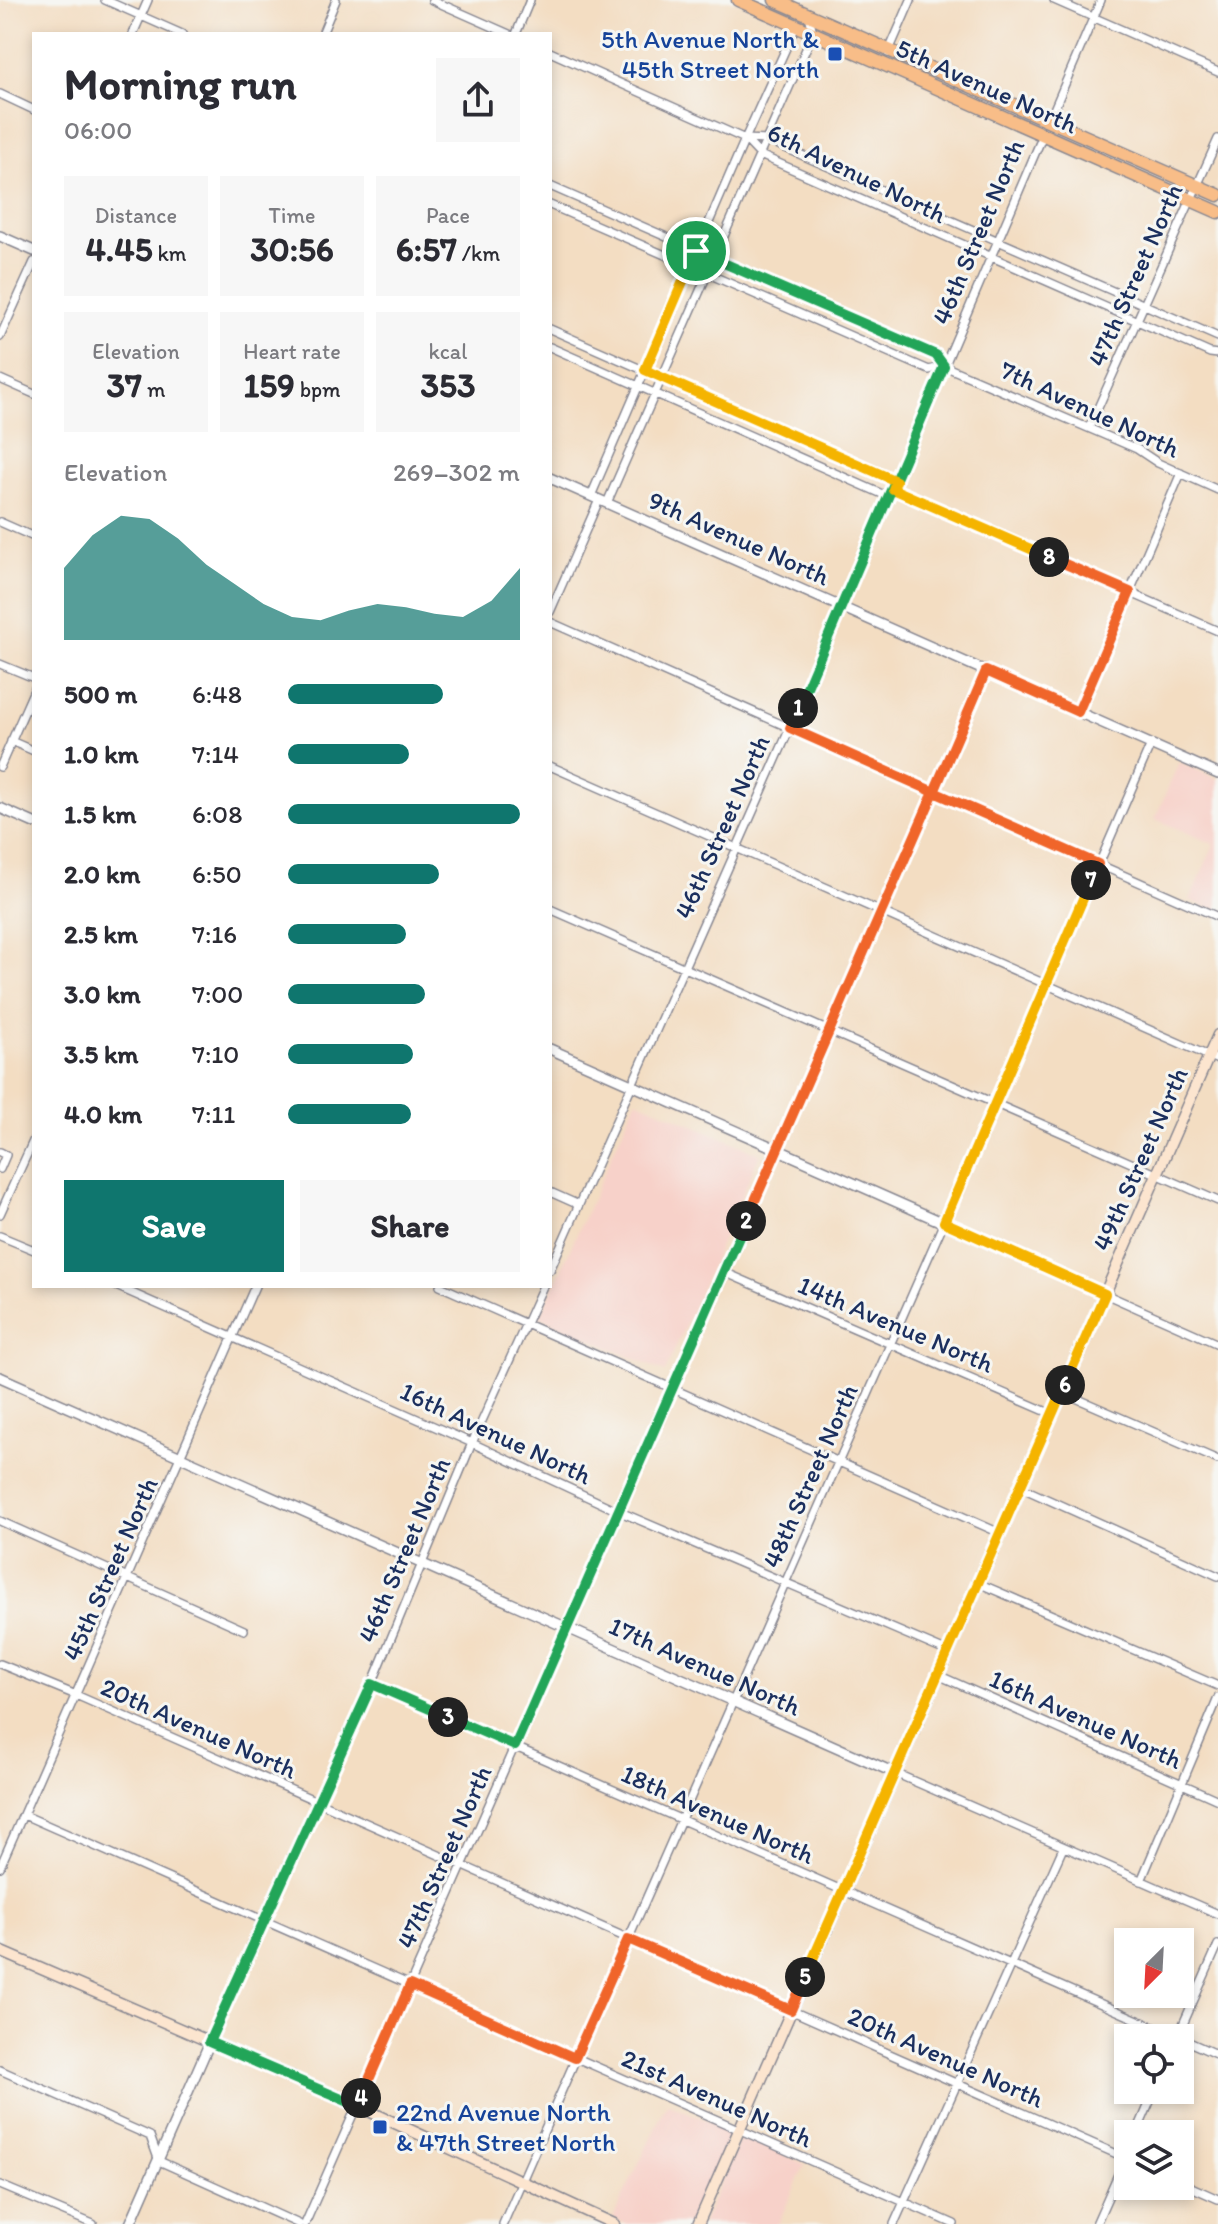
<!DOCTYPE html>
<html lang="en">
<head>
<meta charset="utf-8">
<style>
  body { margin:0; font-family:Itim,sans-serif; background:#f7f7f7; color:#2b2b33; height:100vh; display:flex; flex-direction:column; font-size:30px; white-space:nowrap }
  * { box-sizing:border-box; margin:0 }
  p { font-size:26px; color:#7c7c81 }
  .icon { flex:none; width:44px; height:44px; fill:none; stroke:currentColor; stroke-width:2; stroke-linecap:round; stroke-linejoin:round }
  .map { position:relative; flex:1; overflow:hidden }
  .sheet { position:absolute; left:32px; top:32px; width:520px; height:1256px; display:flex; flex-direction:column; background:#fff; border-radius:0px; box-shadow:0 4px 12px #0003 }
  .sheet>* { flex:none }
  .needle { width:52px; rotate:204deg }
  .controls { position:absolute; left:1114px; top:1928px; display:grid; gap:16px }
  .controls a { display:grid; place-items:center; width:80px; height:80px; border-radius:0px; background:#fff; box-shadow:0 4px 12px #0003; font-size:40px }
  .pin { position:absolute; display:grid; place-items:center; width:68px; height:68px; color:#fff; margin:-34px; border:4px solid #fff; border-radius:50%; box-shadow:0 2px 8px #0007 }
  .km { position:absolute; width:40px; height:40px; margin:-20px; border-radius:50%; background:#222; color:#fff; font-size:22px; line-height:40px; text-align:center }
  .round { display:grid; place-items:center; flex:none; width:84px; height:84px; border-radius:0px; background:#f7f7f7 }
  .summary { display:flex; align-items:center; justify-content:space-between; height:136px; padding:0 32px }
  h1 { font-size:44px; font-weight:700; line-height:60px }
  .figures { display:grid; grid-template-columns:repeat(3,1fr); gap:12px; height:136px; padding:8px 32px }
  .figures div { display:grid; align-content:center; border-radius:0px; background:#f7f7f7; text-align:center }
  .figures b { font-size:34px; font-weight:700 }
  .figures small { font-size:22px; font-weight:400 }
  .figures p { font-size:22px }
  .chart { height:224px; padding:16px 32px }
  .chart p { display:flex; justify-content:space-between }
  .chart svg { width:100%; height:144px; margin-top:8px; fill:#0f766e; opacity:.7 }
  .cta { display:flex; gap:16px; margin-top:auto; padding:16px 32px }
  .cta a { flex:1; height:92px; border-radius:0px; background:#0f766e; color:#fff; font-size:32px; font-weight:700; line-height:92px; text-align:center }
  .cta a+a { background:#f7f7f7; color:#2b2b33 }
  ul { padding:0 32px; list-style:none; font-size:26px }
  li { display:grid; grid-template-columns:128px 96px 1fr; align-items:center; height:60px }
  li i { height:20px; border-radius:10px; background:#0f766e }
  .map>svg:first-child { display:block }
</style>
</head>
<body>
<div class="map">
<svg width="1218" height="2224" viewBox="0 0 1218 2224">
  <rect width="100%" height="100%" fill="#f6f6f2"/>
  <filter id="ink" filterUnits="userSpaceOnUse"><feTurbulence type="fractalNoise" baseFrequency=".0125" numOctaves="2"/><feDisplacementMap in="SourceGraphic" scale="16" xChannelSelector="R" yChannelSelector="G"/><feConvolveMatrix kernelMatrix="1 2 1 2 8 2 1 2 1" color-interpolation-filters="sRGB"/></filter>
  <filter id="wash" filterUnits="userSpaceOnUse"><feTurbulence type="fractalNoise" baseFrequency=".006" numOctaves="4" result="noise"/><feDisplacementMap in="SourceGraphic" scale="32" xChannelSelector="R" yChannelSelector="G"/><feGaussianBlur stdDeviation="1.8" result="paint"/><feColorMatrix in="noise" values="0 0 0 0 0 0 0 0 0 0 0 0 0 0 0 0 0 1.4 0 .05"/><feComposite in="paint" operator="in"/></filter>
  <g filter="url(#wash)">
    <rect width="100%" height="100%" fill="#f3ddc2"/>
    <path fill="#f7d1c9" d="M1179,762L1218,779V912L1190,900L1214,844L1155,819Z
      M636,1100L760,1154L665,1372L540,1317Z
      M667,2103L733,2132L693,2224H626L613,2218Z
      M741,2136L805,2164L778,2224H702Z"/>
  </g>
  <g filter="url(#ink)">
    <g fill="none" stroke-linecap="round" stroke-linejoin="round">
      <g stroke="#878690" stroke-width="10">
        <path id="minor" d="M105,0L182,34
          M432,0L509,34
          M1054,0L1218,72
          M133,34L148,0
          M322,34L336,0
          M516,34L530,0
          M550,52L745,139L767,140L1218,337
          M888,53L911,0
          M0,94L34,110
          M1049,121L1101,0
          M745,139L760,155L1210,353L1218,354
          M550,186L936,355L944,366L1137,449L1158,463L1218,490
          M550,205L929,370L944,366
          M550,329L896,481
          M0,337L34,262
          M550,347L889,497
          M0,379L34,394
          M1089,428L1218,139
          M893,489L1218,631
          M591,496L745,139L796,26
          M607,503L813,33L809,15
          M0,522L34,537
          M550,612L599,500
          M550,622L1218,917
          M0,664L34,678
          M1078,712L1181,473
          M11,741L34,751
          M550,766L1218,1060
          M0,767L34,690
          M550,909L1218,1201
          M0,1152L6,1155L0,1169
          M550,1192L579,1205
          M0,1214L34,1139
          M0,1236L34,1250
          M550,1270L790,728L1043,135
          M724,1272L1052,1414
          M116,1286L472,1443L618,1511L948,1652
          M440,1286L1000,1533
          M543,1286L472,1443L372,1684L1179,2038
          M1105,1294L1218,1344
          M1062,1392L1218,1460
          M1020,1487L1218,1576
          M0,1521L244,1630
          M978,1583L1218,1686
          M0,1664L76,1695L1128,2159
          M938,1675L1218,1800
          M895,1773L1218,1914
          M24,1815L954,2224
          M0,1867L255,1286
          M1141,1881L1218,1698
          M1177,2038L1218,1945
          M1180,2038L1218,2055
          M0,2070L150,2136L159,2161L299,2224
          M1136,2134L1155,2090
          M1180,2182L1218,2199
          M0,2185L93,2224
          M305,2224L986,671
          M503,2224L944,1222L1151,744
          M894,2224L1063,1848
          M1096,2224L1128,2152"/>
      </g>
      <g stroke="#878690" stroke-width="12">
        <path id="tertiary" d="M0,236L34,251
          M550,478L1218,774
          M0,808L34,823
          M550,1049L1105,1294
          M0,1377L895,1773
          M130,2224L263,1921L372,1684"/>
      </g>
      <g stroke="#878690" stroke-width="13">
        <path id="secondary" d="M0,1951L358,2106L614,2224
          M698,2224L1218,1035"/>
      </g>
      <g stroke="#878690" stroke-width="15">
        <path id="primary" d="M738,0L1218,212
          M775,0L1218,195"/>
      </g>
      <use href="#minor" stroke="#fff" stroke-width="7"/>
      <use href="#tertiary" stroke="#fff" stroke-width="9"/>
      <use href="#secondary" stroke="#fce5cf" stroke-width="10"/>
      <use href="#primary" stroke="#f8bd88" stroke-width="12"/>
    </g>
  </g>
  <g fill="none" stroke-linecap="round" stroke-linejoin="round" filter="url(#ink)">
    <g stroke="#fff" stroke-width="16">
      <path id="split-1" d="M696,251L936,355L944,366L798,708"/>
    </g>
    <g stroke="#fff" stroke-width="16">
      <path id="split-2" d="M746,1221L934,792L790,728L798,708"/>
    </g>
    <g stroke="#fff" stroke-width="16">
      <path id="split-3" d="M448,1717L515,1746L746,1221"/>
    </g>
    <g stroke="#fff" stroke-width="16">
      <path id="split-4" d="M361,2098L358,2106L209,2042L372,1684L448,1717"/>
    </g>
    <g stroke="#fff" stroke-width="16">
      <path id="split-5" d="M361,2098L410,1985L575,2058L628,1939L791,2010L805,1977"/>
    </g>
    <g stroke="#fff" stroke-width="16">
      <path id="split-6" d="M805,1977L1065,1385"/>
    </g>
    <g stroke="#fff" stroke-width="16">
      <path id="split-7" d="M1065,1385L1105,1294L944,1222L1091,880"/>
    </g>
    <g stroke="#fff" stroke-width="16">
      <path id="split-8" d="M1049,557L1130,592L1078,712L986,671L934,792L1098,864L1091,880"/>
    </g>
    <g stroke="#fff" stroke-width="16">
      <path id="split-9" d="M696,251L645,370L896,481L893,489L1049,557"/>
    </g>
    <use href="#split-1" stroke="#22a559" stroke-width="10"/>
    <use href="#split-2" stroke="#f0652b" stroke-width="10"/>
    <use href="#split-3" stroke="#22a559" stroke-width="10"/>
    <use href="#split-4" stroke="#22a559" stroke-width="10"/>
    <use href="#split-5" stroke="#f0652b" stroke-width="10"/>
    <use href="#split-6" stroke="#f5b400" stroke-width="10"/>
    <use href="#split-7" stroke="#f5b400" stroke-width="10"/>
    <use href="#split-8" stroke="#f0652b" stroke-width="10"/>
    <use href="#split-9" stroke="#f5b400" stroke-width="10"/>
  </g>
  <g fill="#1a4fb4" stroke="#f6f6f2" stroke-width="3">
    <rect x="827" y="46" width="16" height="16" rx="4"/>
    <rect x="372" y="2119" width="16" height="16" rx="4"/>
  </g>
  <g text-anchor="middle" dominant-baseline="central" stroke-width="6" stroke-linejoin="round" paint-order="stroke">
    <g font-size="26" fill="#164399" stroke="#f6f6f2" text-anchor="end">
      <text x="819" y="39">5th Avenue North &amp;<tspan x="819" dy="30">45th Street North</tspan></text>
      <text x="396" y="2112" text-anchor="start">22nd Avenue North<tspan x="396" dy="30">&amp; 47th Street North</tspan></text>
    </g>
    <g font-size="26" fill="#1b2f5e" stroke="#f6f6f2">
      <text transform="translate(987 86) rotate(24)">5th Avenue North</text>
      <text transform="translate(857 173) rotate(26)">6th Avenue North</text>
      <text transform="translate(978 232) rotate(-67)">46th Street North</text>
      <text transform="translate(1135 275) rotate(-66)">47th Street North</text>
      <text transform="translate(1090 409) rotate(25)">7th Avenue North</text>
      <text transform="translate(739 538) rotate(24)">9th Avenue North</text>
      <text transform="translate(722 827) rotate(-66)">46th Street North</text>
      <text transform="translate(1140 1159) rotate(-66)">49th Street North</text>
      <text transform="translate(896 1324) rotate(23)">14th Avenue North</text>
      <text transform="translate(496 1433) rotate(25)">16th Avenue North</text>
      <text transform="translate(810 1476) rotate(-66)">48th Street North</text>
      <text transform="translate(404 1550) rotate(-67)">46th Street North</text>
      <text transform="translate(110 1569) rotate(-66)">45th Street North</text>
      <text transform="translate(705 1666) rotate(24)">17th Avenue North</text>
      <text transform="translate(1086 1719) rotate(24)">16th Avenue North</text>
      <text transform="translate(199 1728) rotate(24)">20th Avenue North</text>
      <text transform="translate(718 1814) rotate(24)">18th Avenue North</text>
      <text transform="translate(444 1857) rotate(-66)">47th Street North</text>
      <text transform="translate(946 2057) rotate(24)">20th Avenue North</text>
      <text transform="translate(717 2098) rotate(24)">21st Avenue North</text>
    </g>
  </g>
</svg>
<div class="controls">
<a><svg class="needle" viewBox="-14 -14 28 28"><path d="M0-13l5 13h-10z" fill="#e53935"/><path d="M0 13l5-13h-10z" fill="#7c7c81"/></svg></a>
<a><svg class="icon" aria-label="locate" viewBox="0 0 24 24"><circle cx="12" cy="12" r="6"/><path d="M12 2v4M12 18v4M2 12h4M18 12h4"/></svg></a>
<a><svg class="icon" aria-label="layers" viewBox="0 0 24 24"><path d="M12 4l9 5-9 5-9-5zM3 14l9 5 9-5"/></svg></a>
</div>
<div class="pin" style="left:696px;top:251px;background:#1e9e55"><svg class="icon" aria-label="arrive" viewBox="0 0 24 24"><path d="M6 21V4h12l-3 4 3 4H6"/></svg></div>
<b class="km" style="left:798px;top:708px">1</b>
<b class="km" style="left:746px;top:1221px">2</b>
<b class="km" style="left:448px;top:1717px">3</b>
<b class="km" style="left:361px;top:2098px">4</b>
<b class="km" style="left:805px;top:1977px">5</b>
<b class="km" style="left:1065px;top:1385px">6</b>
<b class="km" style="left:1091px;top:880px">7</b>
<b class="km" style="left:1049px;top:557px">8</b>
<section class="sheet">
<div class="summary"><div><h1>Morning run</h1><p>06:00</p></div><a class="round"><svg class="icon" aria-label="share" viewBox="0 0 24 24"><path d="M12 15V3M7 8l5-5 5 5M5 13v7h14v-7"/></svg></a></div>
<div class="figures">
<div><p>Distance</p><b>4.45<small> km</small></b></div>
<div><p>Time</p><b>30:56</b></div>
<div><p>Pace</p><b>6:57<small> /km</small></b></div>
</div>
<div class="figures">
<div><p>Elevation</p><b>37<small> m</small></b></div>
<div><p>Heart rate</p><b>159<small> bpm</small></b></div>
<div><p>kcal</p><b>353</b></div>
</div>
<div class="chart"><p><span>Elevation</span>269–302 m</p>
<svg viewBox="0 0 160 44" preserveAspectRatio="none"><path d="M0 44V22L10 12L20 6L30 7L40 13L50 21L60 27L70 33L80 37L90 38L100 35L110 33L120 34L130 36L140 37L150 32L160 22V44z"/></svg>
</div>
<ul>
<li><b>500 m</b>6:48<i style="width:67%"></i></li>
<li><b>1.0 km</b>7:14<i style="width:52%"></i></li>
<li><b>1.5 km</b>6:08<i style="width:100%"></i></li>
<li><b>2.0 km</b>6:50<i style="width:65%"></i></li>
<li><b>2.5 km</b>7:16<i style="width:51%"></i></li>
<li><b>3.0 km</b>7:00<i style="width:59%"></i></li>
<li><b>3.5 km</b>7:10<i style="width:54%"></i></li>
<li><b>4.0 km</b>7:11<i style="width:53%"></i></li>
</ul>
<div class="cta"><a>Save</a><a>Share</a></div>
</section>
</div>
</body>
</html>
